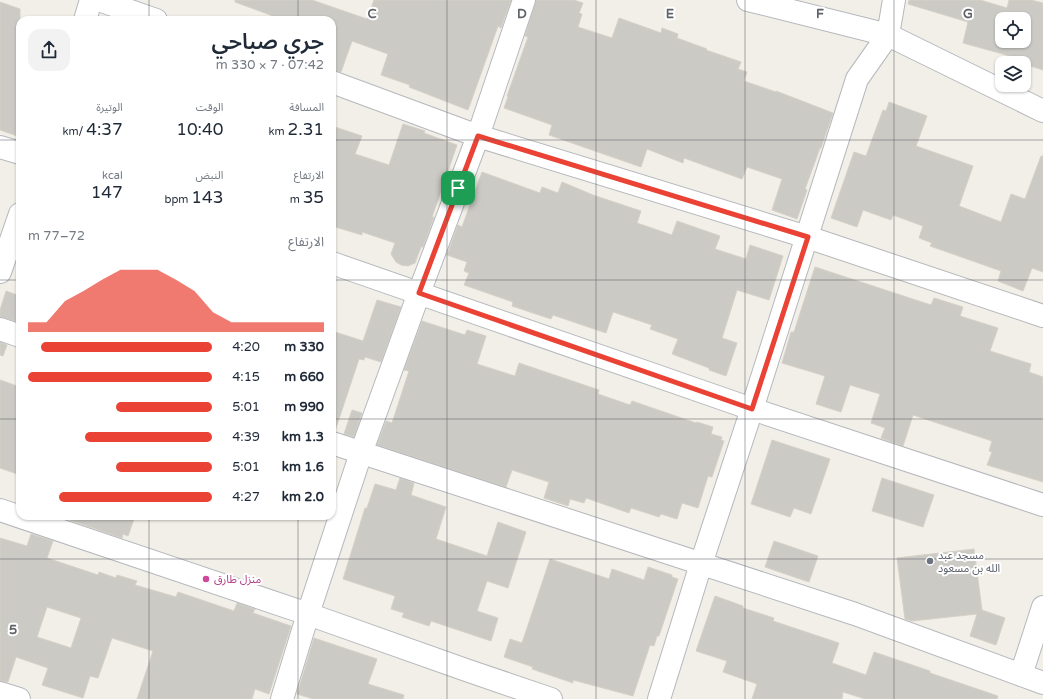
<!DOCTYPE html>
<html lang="ar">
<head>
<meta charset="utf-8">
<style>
  body { margin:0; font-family:"Varela Round","Noto Sans Arabic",sans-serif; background:#f2f2f3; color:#1f2937; direction:rtl; height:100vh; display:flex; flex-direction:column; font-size:15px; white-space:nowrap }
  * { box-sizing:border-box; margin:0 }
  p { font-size:13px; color:#747a83 }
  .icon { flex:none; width:22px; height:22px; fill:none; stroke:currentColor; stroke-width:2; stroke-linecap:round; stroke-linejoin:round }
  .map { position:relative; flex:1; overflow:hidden; direction:ltr }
  .sheet { position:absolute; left:16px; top:16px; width:320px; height:504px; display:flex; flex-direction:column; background:#fff; border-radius:12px; box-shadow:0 1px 3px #0004; direction:rtl }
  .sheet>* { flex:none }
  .tools { position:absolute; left:995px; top:12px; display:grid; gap:8px }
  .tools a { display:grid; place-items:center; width:36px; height:36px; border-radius:8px; background:#fff; box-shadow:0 1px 3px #0004; font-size:20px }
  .pin { position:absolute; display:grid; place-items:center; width:34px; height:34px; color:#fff; margin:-17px; border-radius:8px; box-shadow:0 2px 6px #0006 }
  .round { display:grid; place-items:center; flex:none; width:42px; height:42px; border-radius:12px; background:#f2f2f3 }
  .overview { display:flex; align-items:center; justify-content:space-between; height:68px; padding:0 12px }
  h1 { font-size:22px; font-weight:600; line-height:30px }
  .figures { display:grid; grid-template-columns:repeat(3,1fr); gap:6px; height:68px; padding:4px 12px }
  .figures div { display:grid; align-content:center }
  .figures b { font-size:17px; font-weight:600 }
  .figures small { font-size:11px; font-weight:400 }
  .figures p { font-size:11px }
  .chart { height:112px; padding:8px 12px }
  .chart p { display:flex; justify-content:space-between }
  .chart svg { width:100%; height:72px; margin-top:4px; fill:#ea4335; opacity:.7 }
  ul { padding:0 12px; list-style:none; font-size:13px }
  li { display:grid; grid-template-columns:64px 48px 1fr; align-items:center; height:30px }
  li i { height:10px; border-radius:5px; background:#ea4335 }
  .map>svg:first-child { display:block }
</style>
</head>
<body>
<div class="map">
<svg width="1043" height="699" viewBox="0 0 1043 699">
  <rect width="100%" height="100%" fill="#f1efe8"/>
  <path fill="#cccac5" stroke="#d6d1c6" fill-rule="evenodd" d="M235,0H312L367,19L374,0H511L501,28L498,26L468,110L409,87L410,85L381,75L388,54L352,41L341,72L332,70V20H272L273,16L235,2Z
    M536,0H574L583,3L579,13L582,14L578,27L612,38L619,18L661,33L662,28L678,34L677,38L707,49L706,50L741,62L738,69L747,72L744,81L776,92V91L833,113L821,148H820L805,189L807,190L797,219L772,210L782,179L747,167L742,179L684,158L683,163L647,149L641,167L549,135L552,125L504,108L508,97L507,96L528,37L525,36Z
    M909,0H980L1007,8L1009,0H1031L1043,3V70L1024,64V63L1009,60L1010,56L963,43L968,22L908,4ZM1002,19H1024V41H1002Z
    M0,2L20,9V137L0,130Z
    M889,102L927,116L916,146L973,166L959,206L1001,222L1011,194L1025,199L1041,156H1043V272L1032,268L1023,291L998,281L1001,271L930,246L932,243L919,238L923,226L893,215L891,220L863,210L857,227L831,218L854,152L866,156L883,110L886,111Z
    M403,124L425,131L424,133L457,145L432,217H434L423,247H421L415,263L408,266L401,265L396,262L391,254L395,243L362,232V235L332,226V126L362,136L355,154L389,165Z
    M482,172L540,193L542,187L558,193L562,182L593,195L641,211L637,223L672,235L677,221L720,236L715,249L746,259L750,245L783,256L769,300L737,290L722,338L737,343L726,376L709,370V368L672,354L678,339L650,329L652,325L613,312L606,333L553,315L551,319L512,306L513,302L464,285L469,273L464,271L467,262L447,255L458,225L462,227Z
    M815,267L931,305L934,298L963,307L960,316L998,328L990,351L1031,364L1029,372L1043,377V482L987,465L992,452L989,451L992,441L913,415L903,446L881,438L885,428L871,423L880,394L850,385L841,412L816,404L825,376L782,363L791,332H794Z
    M6,291L20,296V323L0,317V310Z
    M377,300L401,307L381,362L365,357L364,360L359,359L335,431L332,430V331L363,341Z
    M422,321L465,335L467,330L486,336L477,364L515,376L519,363L599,390L598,394L630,405L632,401L696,423L697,422L713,427L711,434L722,437L721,440L724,441L712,477L708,476L698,508L682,503L677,519L661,514L659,517L631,508L629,513L586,498L584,503L570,499L568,506L544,498L549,482L512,470L506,487L377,445L386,421L392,423L409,371L404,370Z
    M0,342L7,345L3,356L0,355Z
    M0,380L20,387V475L0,468Z
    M352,410L362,413L354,437L344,434Z
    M772,440L830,459L811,514L794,508L790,517L751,504Z
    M400,478L414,483L411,495L446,507L436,539L487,556L498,522L526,532L508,588L487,581L477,611L498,618L491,641L431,621L429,626L402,617L404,613L391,609L395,596L343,579L365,508H367L375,484L396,490Z
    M882,478L934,495L923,527L872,511Z
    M68,516H135L128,536L123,534L122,538L67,519Z
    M31,534L53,541L47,558L98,575L99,572L116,578L117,575L137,581L135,585L176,597L178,592L234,611L237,603L255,609L253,613L291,626L269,694L255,689L252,699H137L153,651L112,638L98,678L90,676L83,698L42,685L48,668L16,657L8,682L0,681V538L27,546ZM47,607L81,618L71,648L37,637Z
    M774,541L818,556L809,582L765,567Z
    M974,549L982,610L1005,618L996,645L970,636L977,614L912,621L905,619L897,558Z
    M550,559L609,579L612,569L644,580L648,567L672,575V577L678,579L659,636H657L654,646L650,645L633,696L573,680V683L532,669L533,667L504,657L510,639L522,643Z
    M715,596L743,606V608L774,618L773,621L839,643L832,663L866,675L874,652L930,671V673L998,696L997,699H865L843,692L842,699H752L757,684L723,672L727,661L696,651Z
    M314,638L377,659L368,684L404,695L403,699H313L297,694Z"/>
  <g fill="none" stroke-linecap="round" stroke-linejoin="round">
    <g stroke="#b5b8bc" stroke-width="24">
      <path id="minor" d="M99,0L156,20
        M85,20L91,0
        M332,82L478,136L807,237L1043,316
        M0,147L20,153
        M332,263L752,409L1043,505
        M0,272L20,214
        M0,329L20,336
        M332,443L855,614L1043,683
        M0,510L308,614L466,670L551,699
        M1021,675L1043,607
        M0,693L19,699
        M282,699L308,614L361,453L419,293L478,136L524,0
        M659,699L701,564L752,409L857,79L888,35L894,0"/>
    </g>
    <g stroke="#b5b8bc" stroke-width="24">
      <path id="tertiary" d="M748,0L888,35L1043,111"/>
    </g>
    <use href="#minor" stroke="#fff" stroke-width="22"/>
    <use href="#tertiary" stroke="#fff" stroke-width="22"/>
  </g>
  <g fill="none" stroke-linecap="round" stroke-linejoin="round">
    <g stroke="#fff" stroke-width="8">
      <path id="route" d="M478,136L808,237L752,409L419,293Z"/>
    </g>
    <use href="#route" stroke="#ea4335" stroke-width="5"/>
  </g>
  <path fill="none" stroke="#5f6368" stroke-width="1" stroke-opacity="0.55" d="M149,0V20M298,0V20M447,0V699M596,0V699M745,0V699M894,0V699M0,140H20M332,140H1043M0,280H20M332,280H1043M0,419H20M332,419H1043M149,516V699M298,516V699M0,559H1043"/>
  <circle fill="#6b7280" stroke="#fff" stroke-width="1.5" cx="930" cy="561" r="4"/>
  <circle fill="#d1479c" stroke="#fff" stroke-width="1.5" cx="206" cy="579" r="4"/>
  <g text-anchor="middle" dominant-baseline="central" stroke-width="4" stroke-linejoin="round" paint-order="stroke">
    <g font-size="11" fill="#5b616d" stroke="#fff" text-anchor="start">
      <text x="938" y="555">مسجد عبد<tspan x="938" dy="13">الله بن مسعود</tspan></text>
    </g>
    <g font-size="11" fill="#b23c85" stroke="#fff" text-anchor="start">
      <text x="214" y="579">منزل طارق</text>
    </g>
  </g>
  <g font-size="13" text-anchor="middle" font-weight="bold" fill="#5f6368" stroke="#fff" stroke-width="4" stroke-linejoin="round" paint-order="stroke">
    <text x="372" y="18">C</text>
    <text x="522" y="18">D</text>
    <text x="670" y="18">E</text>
    <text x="820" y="18">F</text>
    <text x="968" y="18">G</text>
    <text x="13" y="634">5</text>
  </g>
</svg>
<div class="tools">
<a><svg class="icon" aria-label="locate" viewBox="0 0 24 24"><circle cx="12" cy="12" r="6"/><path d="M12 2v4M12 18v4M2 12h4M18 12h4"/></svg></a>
<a><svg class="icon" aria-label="layers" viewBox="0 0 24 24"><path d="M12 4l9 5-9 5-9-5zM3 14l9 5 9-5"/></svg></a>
</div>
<div class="pin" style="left:458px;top:188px;background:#1e9e55"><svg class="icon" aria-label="arrive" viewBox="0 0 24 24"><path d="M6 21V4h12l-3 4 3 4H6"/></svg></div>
<section class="sheet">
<div class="overview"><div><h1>جري صباحي</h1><p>07:42 · 7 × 330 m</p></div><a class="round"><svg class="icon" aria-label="share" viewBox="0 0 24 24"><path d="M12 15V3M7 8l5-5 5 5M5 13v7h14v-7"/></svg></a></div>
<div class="figures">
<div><p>المسافة</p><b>2.31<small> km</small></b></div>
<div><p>الوقت</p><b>10:40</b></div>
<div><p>الوتيرة</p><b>4:37<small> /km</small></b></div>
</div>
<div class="figures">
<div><p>الارتفاع</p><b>35<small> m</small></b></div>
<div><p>النبض</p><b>143<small> bpm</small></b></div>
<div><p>kcal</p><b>147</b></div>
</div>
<div class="chart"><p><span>الارتفاع</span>72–77 m</p>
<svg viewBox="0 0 160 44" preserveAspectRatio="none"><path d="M0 44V38L10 38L20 25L30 19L40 12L50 6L60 6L70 6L80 12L90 19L100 32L110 38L120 38L130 38L140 38L150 38L160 38V44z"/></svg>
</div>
<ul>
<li><b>330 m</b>4:20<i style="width:93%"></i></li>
<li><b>660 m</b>4:15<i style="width:100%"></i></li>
<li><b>990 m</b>5:01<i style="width:52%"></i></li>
<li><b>1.3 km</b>4:39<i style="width:69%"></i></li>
<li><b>1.6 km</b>5:01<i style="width:52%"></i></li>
<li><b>2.0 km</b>4:27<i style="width:83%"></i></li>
</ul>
</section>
</div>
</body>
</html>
